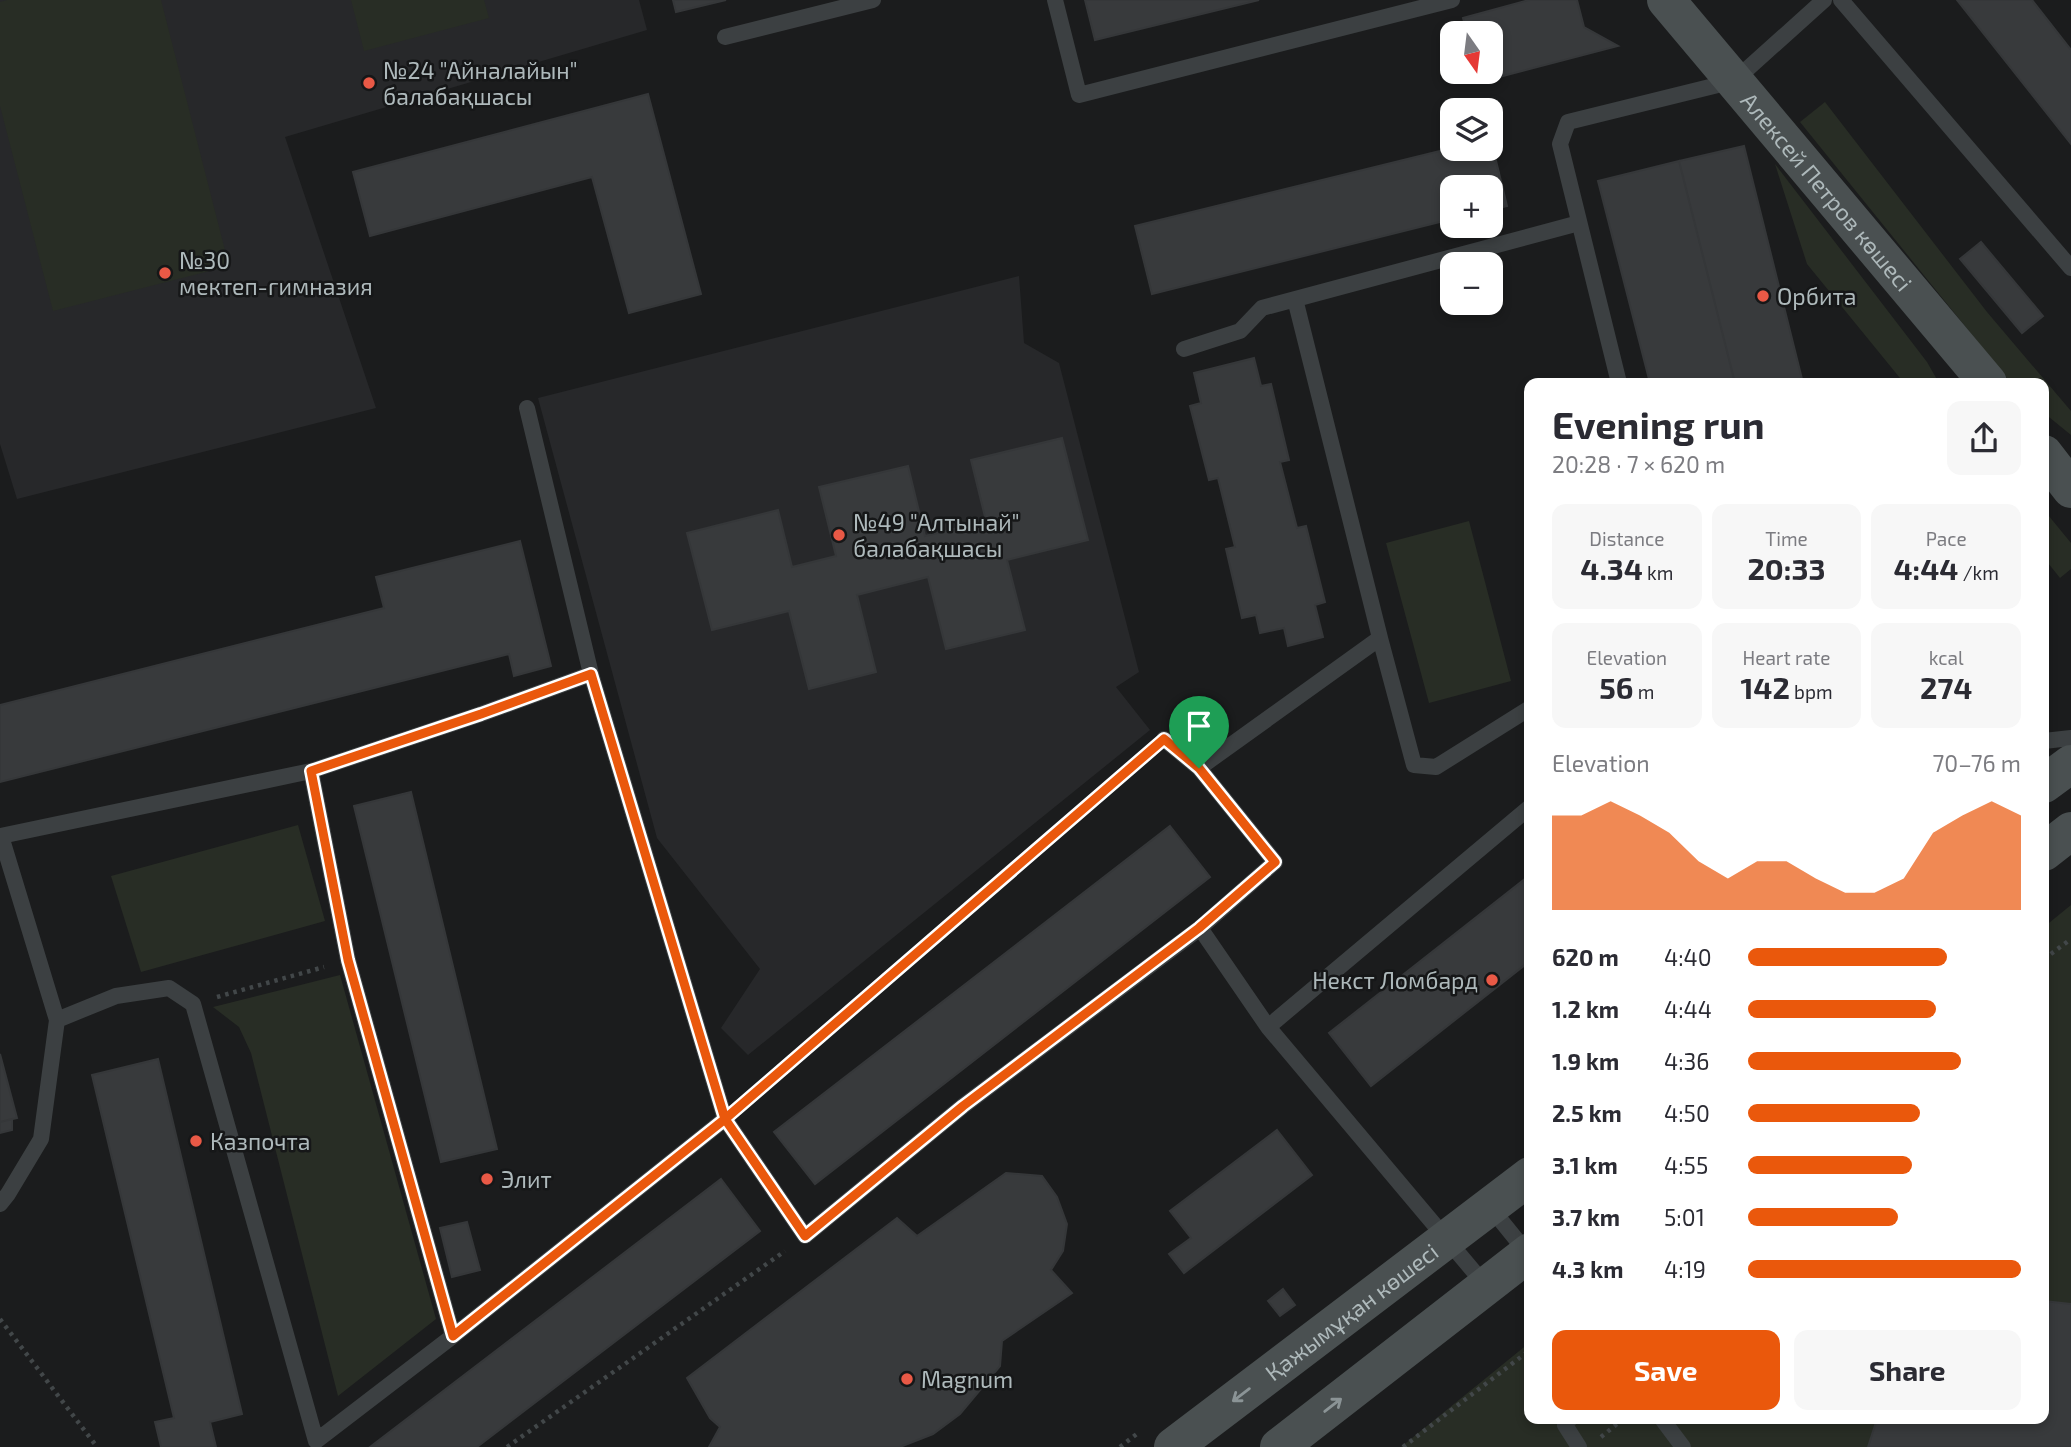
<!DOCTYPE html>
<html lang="en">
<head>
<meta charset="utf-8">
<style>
  body { margin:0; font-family:"Exo 2",sans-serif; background:#f7f7f7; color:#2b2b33; height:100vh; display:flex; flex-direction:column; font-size:26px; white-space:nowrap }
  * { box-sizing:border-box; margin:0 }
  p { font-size:23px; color:#7c7c81 }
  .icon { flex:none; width:38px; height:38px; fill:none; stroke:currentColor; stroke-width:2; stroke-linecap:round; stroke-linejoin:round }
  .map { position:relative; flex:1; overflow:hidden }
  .side { position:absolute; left:1524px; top:378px; width:525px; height:1046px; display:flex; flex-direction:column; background:#fff; border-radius:14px; box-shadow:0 4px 10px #0003 }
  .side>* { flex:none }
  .needle { width:46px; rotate:166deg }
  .fabs { position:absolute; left:1440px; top:21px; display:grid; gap:14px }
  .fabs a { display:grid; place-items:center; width:63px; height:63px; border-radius:14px; background:#fff; box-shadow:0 4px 10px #0003; font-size:35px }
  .pin { position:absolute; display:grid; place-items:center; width:60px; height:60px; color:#fff; margin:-72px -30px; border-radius:50% 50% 50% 0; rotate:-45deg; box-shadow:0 0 7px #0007 }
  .pin .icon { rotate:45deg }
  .round { display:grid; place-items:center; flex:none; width:74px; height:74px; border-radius:14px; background:#f7f7f7 }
  .headline { display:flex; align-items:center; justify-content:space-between; height:119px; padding:0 28px }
  h1 { font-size:38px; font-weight:700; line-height:52px }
  .stats { display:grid; grid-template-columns:repeat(3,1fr); gap:10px; height:119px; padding:7px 28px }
  .stats div { display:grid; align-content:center; border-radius:14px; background:#f7f7f7; text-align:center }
  .stats b { font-size:30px; font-weight:700 }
  .stats small { font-size:19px; font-weight:400 }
  .stats p { font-size:19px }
  .chart { height:196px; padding:14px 28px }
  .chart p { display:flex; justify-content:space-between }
  .chart svg { width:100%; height:126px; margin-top:7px; fill:#ea580c; opacity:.7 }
  .primary-button { display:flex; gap:14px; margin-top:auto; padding:14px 28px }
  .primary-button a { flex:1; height:80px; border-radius:14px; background:#ea580c; color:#fff; font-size:28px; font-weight:700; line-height:80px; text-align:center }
  .primary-button a+a { background:#f7f7f7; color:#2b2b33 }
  ul { padding:0 28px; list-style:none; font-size:23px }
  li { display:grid; grid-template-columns:112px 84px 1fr; align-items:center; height:52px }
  li i { height:18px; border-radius:9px; background:#ea580c }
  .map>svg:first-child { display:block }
</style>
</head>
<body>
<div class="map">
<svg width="2071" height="1447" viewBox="0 0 2071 1447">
  <rect width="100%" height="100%" fill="#1b1c1d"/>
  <path fill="#27282a" d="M0,0H639L647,30L285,137L376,408L17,499L0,444Z
    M1019,276L1024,343L1059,363L1139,672L1116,687L1150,730L748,1055L721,1028L760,969L657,838L538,398Z"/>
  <path fill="#282d25" d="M7,0H161L229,266L53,311L0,106V2Z
    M351,0H484L489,18L364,51Z
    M1825,102L1987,312L2071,411V435L2044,413V383H2011L1800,122Z
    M1775,164L1927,362L1939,383H1904L1807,264Z
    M2044,510L2071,543V569L2060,578L2044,558Z
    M1469,521L1511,681L1429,703L1386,543Z
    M298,825L325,921L141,972L111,876Z
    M2071,905V1447H1401L1529,1343L1530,1419H2044V927Z
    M340,975L436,1319L338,1396L251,1053L239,1027L213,1007Z"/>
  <path fill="#383a3c" stroke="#353739" stroke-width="2" d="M673,0H726L676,12Z
    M1085,0H1259L1095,40Z
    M1529,0H1577L1584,27L1618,46L1480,82L1477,72H1491V33H1467L1463,18Z
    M1957,0H2032L2071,50V144Z
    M648,94L701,294L629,313L592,177L370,236L353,172Z
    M1491,140L1507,206L1491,210V187H1452V219L1152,294L1135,226L1452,148L1491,149Z
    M1744,146L1803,383H1735L1679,161Z
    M1679,161L1735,383H1650L1598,181Z
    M1981,242L2043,316L2022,333L1960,259Z
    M1254,358L1261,386L1271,384L1289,460L1280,462L1297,528L1306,526L1325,602L1315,605L1323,637L1288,646L1284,628L1260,633L1256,615L1242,618L1226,549L1235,547L1218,478L1209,480L1190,406L1201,403L1194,373Z
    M1062,438L1088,540L1007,560L1025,630L946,649L928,577L857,595L876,672L809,689L789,611L712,630L687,533L778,510L792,567L836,556L819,487L908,466L925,536L986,521L971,460Z
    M520,541L551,666L514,676L509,654L0,782V705L384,608L376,577Z
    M411,792L497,1149L441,1162L354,806Z
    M1170,826L1210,877L815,1184L774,1132Z
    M1530,875V961L1371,1086L1329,1033Z
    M0,1054L17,1118L0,1122Z
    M158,1059L242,1414L210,1422L216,1447H161L155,1422L174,1418L92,1075Z
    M12,1119V1130L0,1133V1122Z
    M1277,1130L1312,1175L1184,1273L1169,1254L1191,1238L1170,1211Z
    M1006,1173L1042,1176L1057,1197L1067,1224L1063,1251L1051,1270L1072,1293L1002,1341L1000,1366L960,1414L933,1434L900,1447H709L720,1427L710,1418L687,1378L897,1218L917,1236Z
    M721,1179L760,1231L477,1447H370Z
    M467,1222L480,1270L452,1277L440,1228Z
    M1283,1289L1295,1305L1280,1316L1268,1301Z
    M2044,1301L2071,1304V1447H1868L1877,1419H2044Z"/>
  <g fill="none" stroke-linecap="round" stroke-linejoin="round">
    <path stroke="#424749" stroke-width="4.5" stroke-dasharray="3.5 5" stroke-linecap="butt" d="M2044,959L2071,939
      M217,997L324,967
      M744,1102L1145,755
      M0,1319L97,1447
      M1601,1437L1623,1419
      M507,1447L785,1251
      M1120,1447L1138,1433
      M1403,1447L1530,1350"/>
    <path stroke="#3c4042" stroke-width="16" d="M1055,0L1079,95L1452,0
      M1841,0L2071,268
      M725,37L873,0
      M1184,349L1240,331L1262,308L1579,223
      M1619,383L1560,144L1568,122L1734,81L1824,0
      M527,408L591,674
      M1380,638L1414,765L1436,767L1530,708
      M1164,739L1199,768L1275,862L1200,928
      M2044,741L2071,738
      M1199,768L1380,638L1295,299
      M311,771L348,960L453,1336
      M1268,1027L1486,1286
      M725,1119L805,1236L963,1106L1200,928L1268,1027L1530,807
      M0,1204L8,1194L41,1139L57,1020L1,836L311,771L481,714L591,674L725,1119L453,1336L316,1441L193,1004L169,988L116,996L57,1020
      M1490,1207L1528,1254
      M1570,1419L1565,1425L1579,1447
      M1662,1419L1683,1447"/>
    <g stroke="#4a5051" stroke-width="38">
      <path id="s1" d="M1666,0L1988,383"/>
      <path d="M2044,454L2071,489"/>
      <path d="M2044,784L2071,764"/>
      <path d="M2044,852L2071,831"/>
      <path id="s2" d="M1173,1447L1530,1176"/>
      <path d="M1279,1447L1530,1252"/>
    </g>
  </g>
  <defs><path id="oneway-shaft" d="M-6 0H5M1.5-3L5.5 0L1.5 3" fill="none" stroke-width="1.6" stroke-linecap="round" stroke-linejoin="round" transform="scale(1.75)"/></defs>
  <g stroke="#8b9496">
    <use href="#oneway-shaft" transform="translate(1241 1395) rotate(143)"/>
    <use href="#oneway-shaft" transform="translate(1333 1405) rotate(-38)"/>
  </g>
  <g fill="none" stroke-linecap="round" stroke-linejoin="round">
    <g stroke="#fff" stroke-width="14">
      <path id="route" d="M1199,768L1164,739L725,1119L591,674L481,714L311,771L348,960L453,1336L725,1119L805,1236L963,1106L1199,928L1275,862L1199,768"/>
    </g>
    <use href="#route" stroke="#ea580c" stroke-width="9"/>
  </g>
  <g fill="#e95946" stroke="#161718" stroke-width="2.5">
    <circle cx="369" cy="83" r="7"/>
    <circle cx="165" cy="273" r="7"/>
    <circle cx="1763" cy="296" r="7"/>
    <circle cx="839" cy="535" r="7"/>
    <circle cx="1492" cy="980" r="7"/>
    <circle cx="196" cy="1141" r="7"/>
    <circle cx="487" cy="1179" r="7"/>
    <circle cx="907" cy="1379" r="7"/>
  </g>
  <g text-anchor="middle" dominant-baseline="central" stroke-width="5" stroke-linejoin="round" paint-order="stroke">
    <g font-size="23" fill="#aeb9bb" stroke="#161718" text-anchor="start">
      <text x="383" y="70">№24 "Айналайын"<tspan x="383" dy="26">балабақшасы</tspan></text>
      <text x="179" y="260">№30<tspan x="179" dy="26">мектеп-гимназия</tspan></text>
      <text x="1777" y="296">Орбита</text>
      <text x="853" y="522">№49 "Алтынай"<tspan x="853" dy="26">балабақшасы</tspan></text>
      <text x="1478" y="980" text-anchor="end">Некст Ломбард</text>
      <text x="210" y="1141">Казпочта</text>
      <text x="501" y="1179">Элит</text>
      <text x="921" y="1379">Magnum</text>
    </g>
    <g font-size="23" fill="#aeb9bb" stroke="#161718">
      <text stroke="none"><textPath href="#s1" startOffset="250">Алексей Петров көшесі</textPath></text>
      <text stroke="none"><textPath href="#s2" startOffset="224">Қажымұқан көшесі</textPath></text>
    </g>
  </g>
</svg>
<div class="fabs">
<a><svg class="needle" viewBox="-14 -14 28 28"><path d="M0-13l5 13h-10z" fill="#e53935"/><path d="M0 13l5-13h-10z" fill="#7c7c81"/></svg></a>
<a><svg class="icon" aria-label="layers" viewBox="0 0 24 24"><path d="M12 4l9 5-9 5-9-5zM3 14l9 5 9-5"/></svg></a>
<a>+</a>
<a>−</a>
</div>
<div class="pin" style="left:1199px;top:768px;background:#1e9e55"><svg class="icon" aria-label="arrive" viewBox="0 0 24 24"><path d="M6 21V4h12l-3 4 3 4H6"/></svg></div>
<section class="side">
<div class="headline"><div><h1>Evening run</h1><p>20:28 · 7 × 620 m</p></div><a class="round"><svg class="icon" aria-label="share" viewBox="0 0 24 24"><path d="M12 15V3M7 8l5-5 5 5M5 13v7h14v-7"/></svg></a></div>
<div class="stats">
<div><p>Distance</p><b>4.34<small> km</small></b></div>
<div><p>Time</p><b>20:33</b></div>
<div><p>Pace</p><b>4:44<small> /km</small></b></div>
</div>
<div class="stats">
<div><p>Elevation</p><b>56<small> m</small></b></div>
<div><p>Heart rate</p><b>142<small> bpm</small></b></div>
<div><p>kcal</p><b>274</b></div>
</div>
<div class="chart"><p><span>Elevation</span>70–76 m</p>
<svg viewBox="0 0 160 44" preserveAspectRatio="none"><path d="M0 44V11L10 11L20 6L30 11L40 17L50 27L60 33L70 27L80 27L90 33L100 38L110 38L120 33L130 17L140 11L150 6L160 11V44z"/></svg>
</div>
<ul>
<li><b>620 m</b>4:40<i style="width:73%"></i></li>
<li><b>1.2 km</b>4:44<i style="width:69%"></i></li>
<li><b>1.9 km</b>4:36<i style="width:78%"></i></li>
<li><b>2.5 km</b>4:50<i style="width:63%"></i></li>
<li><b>3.1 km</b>4:55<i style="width:60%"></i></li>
<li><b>3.7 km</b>5:01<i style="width:55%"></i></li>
<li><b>4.3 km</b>4:19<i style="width:100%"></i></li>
</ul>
<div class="primary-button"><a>Save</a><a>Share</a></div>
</section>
</div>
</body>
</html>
